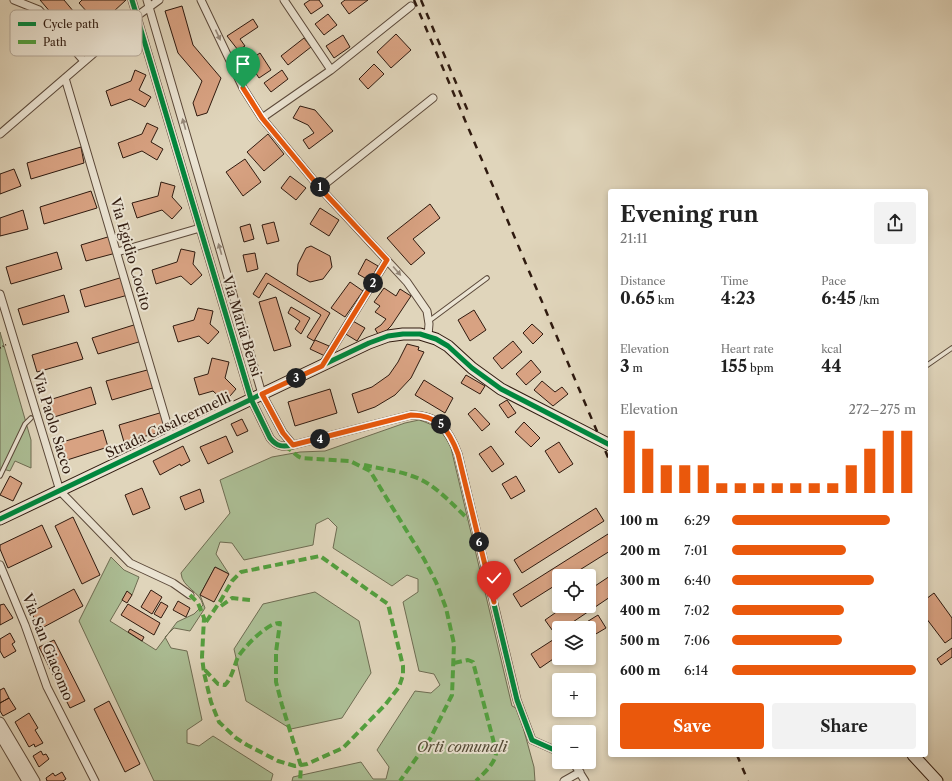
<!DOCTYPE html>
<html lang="en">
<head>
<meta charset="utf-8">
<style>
  body { margin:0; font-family:"Libre Caslon Text",serif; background:#f2f2f2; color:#222; height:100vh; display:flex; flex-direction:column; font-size:15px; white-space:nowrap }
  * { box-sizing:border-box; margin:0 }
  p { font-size:13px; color:#767676 }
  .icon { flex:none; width:22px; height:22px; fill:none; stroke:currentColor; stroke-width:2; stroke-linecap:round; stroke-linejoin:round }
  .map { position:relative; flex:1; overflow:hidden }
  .side { position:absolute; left:608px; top:189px; width:320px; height:568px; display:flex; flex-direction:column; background:#fff; border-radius:4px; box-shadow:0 2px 6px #0003 }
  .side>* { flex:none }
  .buttons { position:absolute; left:552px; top:569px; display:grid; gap:8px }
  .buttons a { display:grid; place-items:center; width:44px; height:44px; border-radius:4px; background:#fff; box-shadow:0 2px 6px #0003; font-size:20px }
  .pin { position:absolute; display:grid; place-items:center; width:34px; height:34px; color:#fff; margin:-41px -17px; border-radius:50% 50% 50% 0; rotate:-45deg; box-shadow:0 0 4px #0007 }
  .pin .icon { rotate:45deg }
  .km { position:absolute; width:20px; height:20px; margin:-10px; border-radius:50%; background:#222; color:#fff; font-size:11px; line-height:20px; text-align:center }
  .round { display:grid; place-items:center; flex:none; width:42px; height:42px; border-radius:4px; background:#f2f2f2 }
  .head { display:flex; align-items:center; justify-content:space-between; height:68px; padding:0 12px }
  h1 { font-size:22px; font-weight:700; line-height:30px }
  .figures { display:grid; grid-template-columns:repeat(3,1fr); gap:6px; height:68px; padding:4px 12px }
  .figures div { display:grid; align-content:center }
  .figures b { font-size:17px; font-weight:700 }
  .figures small { font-size:11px; font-weight:400 }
  .figures p { font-size:11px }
  .chart { height:112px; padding:8px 12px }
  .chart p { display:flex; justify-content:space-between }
  .chart svg { width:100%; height:72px; margin-top:4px; stroke:#ea580c; stroke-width:6 }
  .action { display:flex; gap:8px; margin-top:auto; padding:8px 12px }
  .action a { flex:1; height:46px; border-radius:4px; background:#ea580c; color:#fff; font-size:16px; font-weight:700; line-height:46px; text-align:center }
  .action a+a { background:#f2f2f2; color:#222 }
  ul { padding:0 12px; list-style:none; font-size:13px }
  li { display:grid; grid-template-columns:64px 48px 1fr; align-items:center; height:30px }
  li i { height:10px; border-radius:5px; background:#ea580c }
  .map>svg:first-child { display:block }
</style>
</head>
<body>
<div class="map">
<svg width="952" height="781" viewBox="0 0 952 781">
  <rect width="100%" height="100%" fill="#e0d5bb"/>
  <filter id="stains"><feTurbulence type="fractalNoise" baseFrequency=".005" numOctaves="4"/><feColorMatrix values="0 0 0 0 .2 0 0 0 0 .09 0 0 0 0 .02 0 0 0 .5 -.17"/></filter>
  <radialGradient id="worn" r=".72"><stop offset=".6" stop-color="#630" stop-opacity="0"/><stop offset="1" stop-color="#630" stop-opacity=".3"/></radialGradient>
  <path fill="#acbe95" stroke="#6e6c52" d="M0,332L31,440V468L15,461L10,471L3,469L0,473Z
    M419,420C436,425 444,432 451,448L512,706L518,709L534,767L535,781H292L293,777L361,762L373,779H386L389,767L377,750L415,691L431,693L440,685L434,674L419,671L403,602L418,592V579L407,575L392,586L333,548L337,527L328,518L316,524L313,545L244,560L232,543L220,542L216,554L229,574L215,567L200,595L205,608L190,631L174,628L165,637L171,648L187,651L202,720L187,730V743L199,746L213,736L273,774L271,781H154L79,621L111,557L124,570L139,577L132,595L127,592L110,621L156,650L177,622L194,614L203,605C200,591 182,588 181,573L230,513L220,480L272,457L300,452L325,451L405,423Z
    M315,592L359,621L371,673L342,718L291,729L246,701L234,649L263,604Z"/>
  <path fill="#d8a282" stroke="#2f1a0f" d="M40,0H64L89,30L76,42Z
    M82,0H126L99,25L79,3Z
    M310,0H319L323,6L311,14L304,4Z
    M345,0H368L349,14L341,3Z
    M182,6L193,45L221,78L207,113L197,116L193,103L202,81L178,53L165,11Z
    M328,14L337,25L324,35L315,24Z
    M253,19L258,27L240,39L245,46L238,50L227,36Z
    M396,34L411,50L391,68L377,52Z
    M343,35L350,47L334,58L326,46Z
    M304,38L311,47L288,65L281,56Z
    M260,53L271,70L259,78L248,61Z
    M374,64L384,74L368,89L359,79Z
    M135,70L146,75L139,90L151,97L145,107L130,99L111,106L106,91L131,81Z
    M282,70L288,79L271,92L264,83Z
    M300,106L315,110L333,131L309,149L303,140L314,133L308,125L293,118Z
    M147,123L158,128L151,142L163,149L157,160L142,151L123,158L118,143L142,134Z
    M268,134L284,154L264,171L247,152Z
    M81,147L84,163L31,179L27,163Z
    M245,159L261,182L243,196L226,172Z
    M14,169L21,186L0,194V174Z
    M290,176L306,188L296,200L281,188Z
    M161,182L175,186L172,197L182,208L172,219L162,210L137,218L132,203L158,196Z
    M91,191L97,208L44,224L40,207Z
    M430,204L440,218L413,239L425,253L411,265L387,238Z
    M320,208L339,220L329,236L310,224Z
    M23,210L28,229L0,236V218Z
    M274,222L279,241L267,244L262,225Z
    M250,224L254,239L244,242L240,227Z
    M111,236L116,253L86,261L81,245Z
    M311,246L330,256L332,267L323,279L310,282L297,275L298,264L306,248Z
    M181,249L195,252L193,264L202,275L191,285L181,276L156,284L152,270L177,262Z
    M57,252L62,269L11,284L6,267Z
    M255,253L258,269L247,272L243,255Z
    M366,259L378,266L370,281L358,274Z
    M266,273L330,313L314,341L307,337L321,315L268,283L259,298L253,294Z
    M123,277L128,295L85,307L80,290Z
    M350,282L363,291L345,317L331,308Z
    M384,288L396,296L400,289L411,296L391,326L386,331L378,334L375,329L381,325L386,319L375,312L380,306L374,302Z
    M64,295L69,312L23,325L18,309Z
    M276,297L291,346L274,351L259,302Z
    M291,307L310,318L301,334L295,329L300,321L288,313Z
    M198,308L213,311L210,324L219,332L208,344L199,336L178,342L173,326L194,320Z
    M474,310L486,330L470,341L458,320Z
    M351,320L365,328L357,341L344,333Z
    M137,324L142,341L98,354L92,338Z
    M532,324L543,334L533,344L523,333Z
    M315,340L329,346L325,356L310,349Z
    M513,341L522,352L502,369L493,358Z
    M77,342L83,359L37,372L32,355Z
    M407,344L419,347L418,350L424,352L411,378L395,395L375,407L358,413L352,394L372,387L389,375L398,362Z
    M212,358L229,362L225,378L236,389L225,402L213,391L199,395L194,378L208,374Z
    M531,360L541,372L526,385L516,374Z
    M151,369L156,387L112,400L106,381Z
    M466,375L485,386L480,394L461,383Z
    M424,380L453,398L445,413L415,395Z
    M542,381L555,392L562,387L568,394L553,406L534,390Z
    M91,387L96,404L51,418L46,401Z
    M330,389L337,413L295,426L288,402Z
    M507,400L516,413L508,418L499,405Z
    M475,408L490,424L482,431L468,414Z
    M163,412L168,430L124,442L119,425Z
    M242,419L248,431L237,436L231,424Z
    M524,422L540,438L531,447L515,432Z
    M103,430L108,447L64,461L59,443Z
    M226,436L233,452L208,464L200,447Z
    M559,442L573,464L559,473L545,451Z
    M183,446L190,461L181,466L180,464L160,475L153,461Z
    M491,446L504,464L492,472L479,454Z
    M10,476L22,483L13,501L0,495Z
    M516,476L525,491L511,499L502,484Z
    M142,488L150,508L133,515L125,495Z
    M200,489L204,502L185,510L180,497Z
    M596,508L604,521L522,573L514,560Z
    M73,517L100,575L82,584L55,526Z
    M42,525L52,547L8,568L0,549V545Z
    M608,534L610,537V551L570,576H559V583L521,607L513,594Z
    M215,567L229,574L214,602L200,595Z
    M610,576V597L564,628H559V632L555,634L545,620L565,606H589V590Z
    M74,589L83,606L40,629L31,612Z
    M151,590L162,597L152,614L141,607Z
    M127,591L132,595L127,603L122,600Z
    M934,593L952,618V638L945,643L926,618V599Z
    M178,601L190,608L186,617L173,610Z
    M161,602L168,606L161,618L154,614Z
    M4,604L13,618L0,625V605Z
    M128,604L160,623L154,635L121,615Z
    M598,615L606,628L589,638V628H577Z
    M130,629L144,637L142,641L128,632Z
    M10,633L15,642L12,644L16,651L4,658L0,651V639Z
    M559,636V655L540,668L531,654Z
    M54,640L85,701L70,708L39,647Z
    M952,648V657L941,665L937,659Z
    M4,688L9,698L0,703V690Z
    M9,698L16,709L3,716L0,711V703Z
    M109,701L140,764L125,772L94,709Z
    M29,713L38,728L35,730L43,743L35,747L34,744L29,747L15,722Z
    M41,751L43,755L46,754L49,759L39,767L33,756Z
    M62,772L66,779L63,781H47L46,778L53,773L55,776Z"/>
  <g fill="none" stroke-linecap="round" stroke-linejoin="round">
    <g stroke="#5b493a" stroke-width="5.5">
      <path id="service" d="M429,321L487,278
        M926,366L952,348
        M0,476L25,424L31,418"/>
    </g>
    <g stroke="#5b493a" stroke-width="9">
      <path id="minor" d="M14,0L39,10L84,61
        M132,0L251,399L270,438C277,447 283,447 293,445L411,415C439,415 449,430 458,454L517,700L532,740L559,752
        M147,0L262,394L283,433L293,445
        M201,0L243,88L262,118L320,188L407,282L427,311L429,324L428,336
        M284,0L331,70
        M65,78L171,437
        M262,118L331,70L411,6
        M0,134L137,16L159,0
        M320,188L433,98
        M117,252L200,228
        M0,294L60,491L130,563L173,583L190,595
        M323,364L387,260
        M0,565L25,625L47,687L95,781
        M573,762L585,781
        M564,781L580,772"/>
    </g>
    <g stroke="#5b493a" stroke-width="11">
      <path id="tertiary" d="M0,722L35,781
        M0,735L27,781"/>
    </g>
    <g stroke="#2f1a0f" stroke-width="13">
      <path id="secondary" d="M0,519L369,343L388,336L403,334H420L436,339L448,346L472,368L501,389L610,445
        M913,755L937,781"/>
    </g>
    <path stroke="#2f1a0f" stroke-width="1.5" stroke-dasharray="1 2" stroke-linecap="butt" d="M0,348L7,344"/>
    <use href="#service" stroke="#ebe4d3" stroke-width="3.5"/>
    <use href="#minor" stroke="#ebe4d3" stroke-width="7"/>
    <use href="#tertiary" stroke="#ebe4d3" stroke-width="9"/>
    <use href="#secondary" stroke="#ebe4d3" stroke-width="11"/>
    <path stroke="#2f1a0f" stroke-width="2.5" stroke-dasharray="7 7" stroke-linecap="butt" d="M414,0L610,462
      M421,0L470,116
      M737,755L748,781"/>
    <path stroke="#52a13f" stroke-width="4" stroke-dasharray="8 4" stroke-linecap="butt" d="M284,447C292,448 294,456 302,458L350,461L370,471L424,559L436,582L446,608L454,644L452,695L430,739L400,781
      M364,465C380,469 396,470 412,476C434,483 452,504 468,519
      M190,595L198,603L204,618L202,657L204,673L211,702L219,722L236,738L247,745L278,761L295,766L307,764L343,748L385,705L399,687L403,675V666L388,604L320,556L241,572L232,581L221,600L206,622
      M221,606L232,598L250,600
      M454,663L468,660L473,662L496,751C497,762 483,774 476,781
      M205,670L218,684L225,685C232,678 234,666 238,657C244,647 268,622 280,623L276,652V682L282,705L301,766L300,781"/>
    <g stroke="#ebe4d3" stroke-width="8">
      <path id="cycleway" d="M132,0L251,399L270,438C277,447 283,447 293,445L411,415C439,415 449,430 458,454L517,700L532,740L559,752
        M0,519L369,343L388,336L403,334H420L436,339L448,346L472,368L501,389L610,445"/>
    </g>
    <use href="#cycleway" stroke="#00873e" stroke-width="5"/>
  </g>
  <defs><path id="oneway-solid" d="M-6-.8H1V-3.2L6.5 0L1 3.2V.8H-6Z"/></defs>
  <g fill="#96897b">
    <use href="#oneway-solid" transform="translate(218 35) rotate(65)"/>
    <use href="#oneway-solid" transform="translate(184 124) rotate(-106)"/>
    <use href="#oneway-solid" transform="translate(220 249) rotate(-106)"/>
    <use href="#oneway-solid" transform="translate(397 271) rotate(49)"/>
  </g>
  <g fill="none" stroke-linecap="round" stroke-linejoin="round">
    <g stroke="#fff" stroke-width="8">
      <path id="route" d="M243,88L262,118L320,188L387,260L322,366L262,394L283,433L293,445L411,415C439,415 449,430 458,454L494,602"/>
    </g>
    <use href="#route" stroke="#ea580c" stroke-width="5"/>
  </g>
  <g text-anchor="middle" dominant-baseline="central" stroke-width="4" stroke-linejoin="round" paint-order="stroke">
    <g font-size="14" fill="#2f1a0f" stroke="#ebe4d3">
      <text transform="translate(131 254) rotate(74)">Via Egidio Cocito</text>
      <text transform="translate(242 326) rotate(73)">Via Maria Bensi</text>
      <text transform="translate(53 423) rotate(73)">Via Paolo Sacco</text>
      <text transform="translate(168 425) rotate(-25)">Strada Casalcermelli</text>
      <text transform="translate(48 647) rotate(68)">Via San Giacomo</text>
    </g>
    <g font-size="14" font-style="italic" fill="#544b37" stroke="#ebe4d3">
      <text x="462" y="747">Orti comunali</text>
    </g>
  </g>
  <rect x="10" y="10" width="132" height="46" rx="6" fill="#ebe4d3" stroke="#b3a798" stroke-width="1"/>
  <rect x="18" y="22" width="18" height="4" fill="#00873e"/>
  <rect x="18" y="40" width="18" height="4" fill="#52a13f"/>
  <g font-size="11" fill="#2f1a0f">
    <text x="43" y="28">Cycle path</text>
    <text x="43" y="46">Path</text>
  </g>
  <rect width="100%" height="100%" filter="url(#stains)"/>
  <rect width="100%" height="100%" fill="url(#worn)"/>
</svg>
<div class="buttons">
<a><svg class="icon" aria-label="locate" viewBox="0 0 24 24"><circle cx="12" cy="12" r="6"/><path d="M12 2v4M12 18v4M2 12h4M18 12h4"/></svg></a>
<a><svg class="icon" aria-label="layers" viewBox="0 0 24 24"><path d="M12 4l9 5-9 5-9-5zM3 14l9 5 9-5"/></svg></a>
<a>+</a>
<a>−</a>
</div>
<div class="pin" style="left:243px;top:88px;background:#1e9e55"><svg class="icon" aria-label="arrive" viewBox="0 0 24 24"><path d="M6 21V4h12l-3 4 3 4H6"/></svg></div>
<div class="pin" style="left:494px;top:602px;background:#d93025"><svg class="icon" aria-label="check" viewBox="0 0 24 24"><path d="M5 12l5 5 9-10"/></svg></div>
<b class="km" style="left:320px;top:187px">1</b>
<b class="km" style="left:373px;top:283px">2</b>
<b class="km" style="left:296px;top:378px">3</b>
<b class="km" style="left:320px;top:439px">4</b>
<b class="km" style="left:441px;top:424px">5</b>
<b class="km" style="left:479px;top:542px">6</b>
<section class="side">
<div class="head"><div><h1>Evening run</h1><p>21:11</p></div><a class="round"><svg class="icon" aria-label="share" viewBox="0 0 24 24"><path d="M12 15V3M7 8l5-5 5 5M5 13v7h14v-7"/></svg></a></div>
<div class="figures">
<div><p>Distance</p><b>0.65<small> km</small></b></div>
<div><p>Time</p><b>4:23</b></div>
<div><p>Pace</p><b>6:45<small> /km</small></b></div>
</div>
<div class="figures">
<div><p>Elevation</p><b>3<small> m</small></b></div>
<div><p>Heart rate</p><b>155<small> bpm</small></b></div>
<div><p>kcal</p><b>44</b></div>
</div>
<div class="chart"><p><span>Elevation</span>272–275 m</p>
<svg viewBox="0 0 160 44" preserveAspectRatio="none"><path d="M5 44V6M15 44V17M25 44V27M35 44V27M45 44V27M55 44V38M65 44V38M75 44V38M85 44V38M95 44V38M105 44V38M115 44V38M125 44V27M135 44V17M145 44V6M155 44V6"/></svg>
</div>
<ul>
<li><b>100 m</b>6:29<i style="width:86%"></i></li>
<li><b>200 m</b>7:01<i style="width:62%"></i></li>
<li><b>300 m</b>6:40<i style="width:77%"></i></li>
<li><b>400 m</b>7:02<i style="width:61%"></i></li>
<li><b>500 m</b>7:06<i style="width:60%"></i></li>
<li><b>600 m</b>6:14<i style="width:100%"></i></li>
</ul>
<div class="action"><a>Save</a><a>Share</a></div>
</section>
</div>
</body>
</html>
